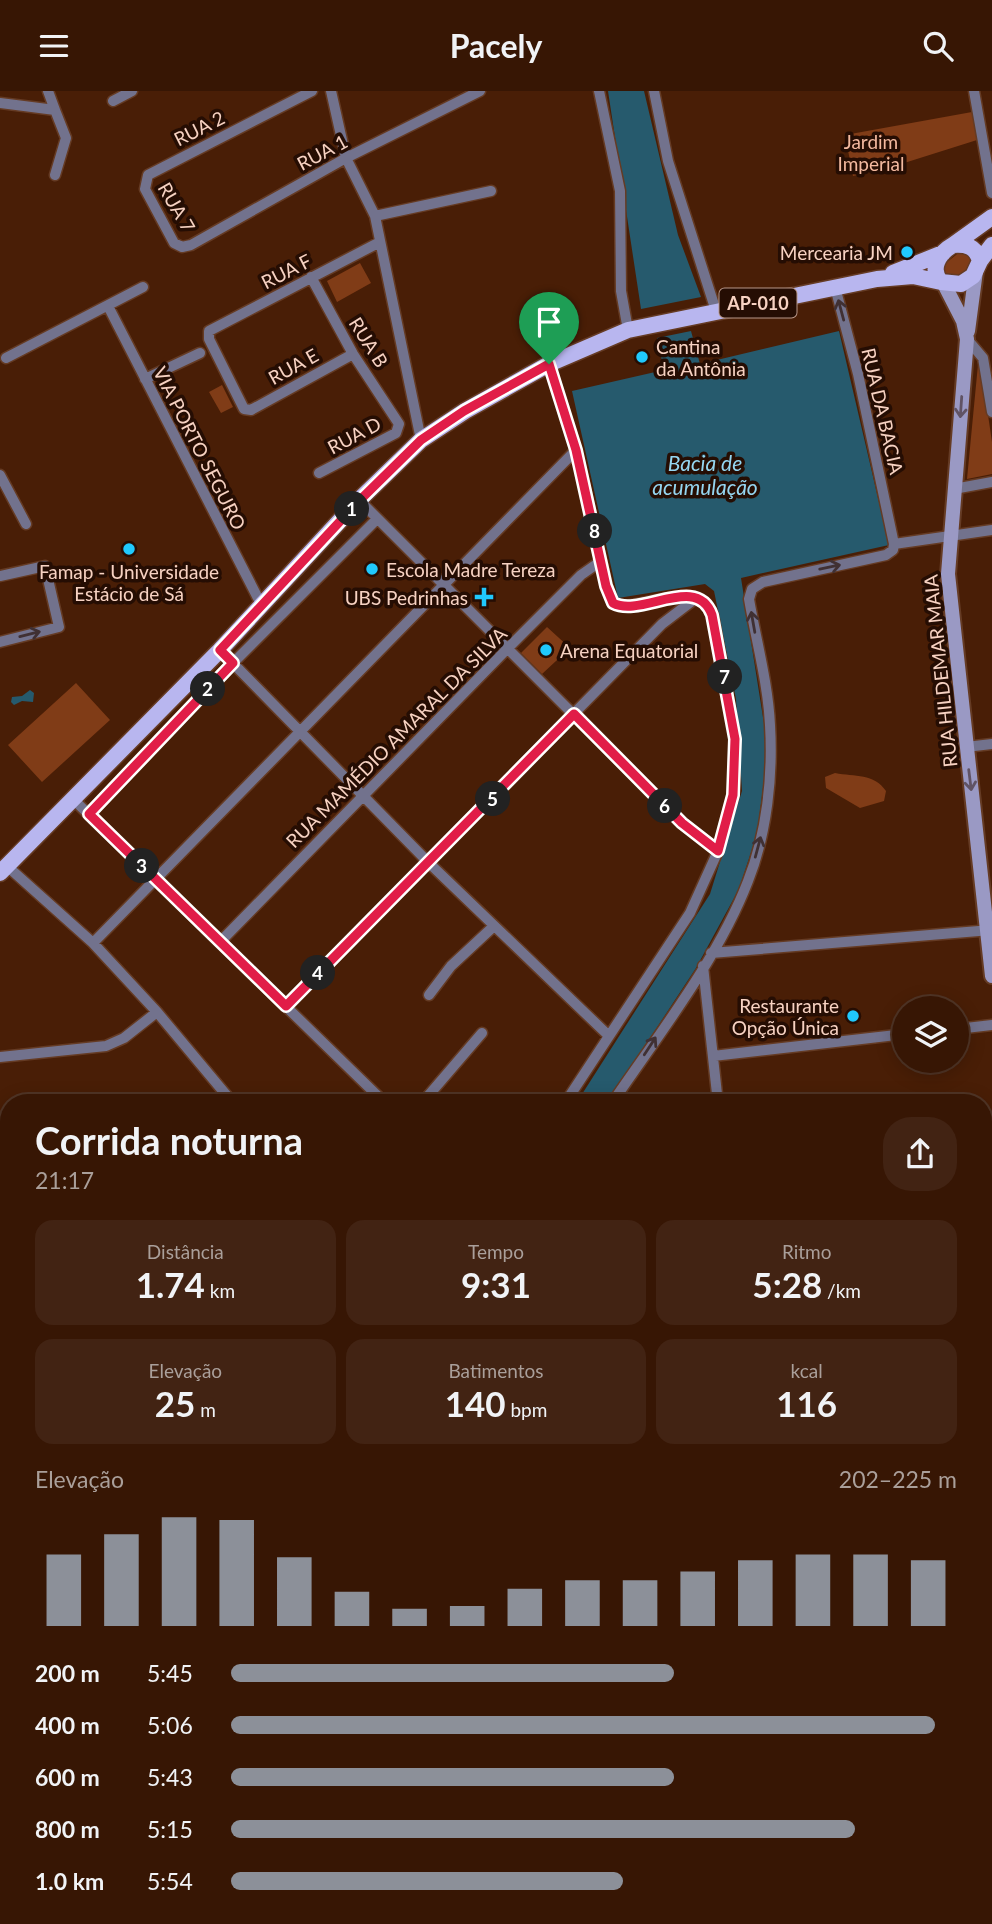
<!DOCTYPE html>
<html lang="pt">
<head>
<meta charset="utf-8">
<style>
  body { margin:0; font-family:Lato,sans-serif; background:#422313; color:#f1f3f6; height:100vh; display:flex; flex-direction:column; font-size:26px; white-space:nowrap }
  * { box-sizing:border-box; margin:0 }
  p { font-size:23px; color:#aa9f9a }
  .icon { flex:none; width:38px; height:38px; fill:none; stroke:currentColor; stroke-width:2; stroke-linecap:round; stroke-linejoin:round }
  .map { position:relative; flex:1; overflow:hidden }
  .details { position:absolute; left:0px; top:1003px; width:992px; height:831px; display:flex; flex-direction:column; background:#371604; border-radius:28px 28px 0 0; box-shadow:0 4px 18px #0003,0 0 0 2px #513526 }
  .details>* { flex:none }
  .tools { position:absolute; left:892px; top:905px; display:grid; gap:14px }
  .tools a { display:grid; place-items:center; width:77px; height:77px; border-radius:50%; background:#371604; box-shadow:0 4px 18px #0003,0 0 0 2px #513526; font-size:35px }
  .pin { position:absolute; display:grid; place-items:center; width:60px; height:60px; color:#fff; margin:-72px -30px; border-radius:50% 50% 50% 0; rotate:-45deg; box-shadow:0 0 7px #0007 }
  .pin .icon { rotate:45deg }
  .km { position:absolute; width:35px; height:35px; margin:-18px; border-radius:50%; background:#222; color:#fff; font-size:19px; line-height:35px; text-align:center }
  .round { display:grid; place-items:center; flex:none; width:74px; height:74px; border-radius:28px; background:#422313 }
  .summary { display:flex; align-items:center; justify-content:space-between; height:119px; padding:0 35px }
  h1 { font-size:38px; font-weight:700; line-height:52px }
  .figures { display:grid; grid-template-columns:repeat(3,1fr); gap:10px; height:119px; padding:7px 35px }
  .figures div { display:grid; align-content:center; border-radius:18px; background:#422313; text-align:center }
  .figures b { font-size:35px; font-weight:700 }
  .figures small { font-size:19px; font-weight:400 }
  .figures p { font-size:19px }
  .chart { height:196px; padding:14px 35px }
  .chart p { display:flex; justify-content:space-between }
  .chart svg { width:100%; height:126px; margin-top:7px; stroke:#8c9099; stroke-width:6 }
  ul { padding:0 35px; list-style:none; font-size:23px }
  li { display:grid; grid-template-columns:112px 84px 1fr; align-items:center; height:52px }
  li i { height:18px; border-radius:9px; background:#8c9099 }
  header { display:flex; justify-content:space-between; align-items:center; height:91px; padding:0 35px; background:#371604; font-size:32px; font-weight:700 }
  .map>svg:first-child { display:block }
</style>
</head>
<body>
<header><svg class="icon" aria-label="menu" viewBox="0 0 24 24"><path d="M4 6h16M4 12h16M4 18h16"/></svg>Pacely<svg class="icon" aria-label="search" viewBox="0 0 24 24"><circle cx="10" cy="10" r="6"/><path d="M15 15l6 6"/></svg></header>
<div class="map">
<svg width="992" height="1833" viewBox="0 0 992 1833">
  <rect width="100%" height="100%" fill="#491e06"/>
  <path fill="#803c17" d="M972,21L977,49L882,79L853,85L845,44Z
    M961,160L973,164L971,178L961,186H944L942,175Z
    M360,172L371,192L337,211L327,190Z
    M979,263L992,351V383L967,388Z
    M222,294L233,316L221,322L209,301Z
    M547,536L570,557L542,583L521,562Z
    M76,592L110,629L42,691L8,654Z
    M835,682C855,686 874,682 886,700L884,710L860,717L826,697L825,686Z
    M9,1111V1164L0,1163V1112Z
    M0,1169H9V1392L0,1393Z"/>
  <path fill="#265a6d" d="M608,0H644L678,144L701,206L641,218Z
    M691,240L700,273L839,240L889,454L741,487L768,658L757,743L739,798L696,877L608,1011H577L710,803L742,700L736,608L714,500L705,493L618,507L572,300L664,279L657,247Z
    M30,599L34,602L33,611L22,610L14,614L11,611L12,606L22,605Z
    M232,1825H263L264,1833H233Z"/>
  <g fill="none" stroke-linecap="round" stroke-linejoin="round">
    <g stroke="#653b24" stroke-width="13">
      <path id="minor" d="M312,0L148,84L145,98L174,152L182,156L191,154L346,67L480,0
        M331,0L346,67L375,125L421,349
        M599,0L620,100L621,200L628,239
        M654,0L668,70L716,220
        M974,0L992,102
        M113,10L132,0
        M0,12L55,19L48,0
        M55,19L66,47L55,84
        M375,125L491,100
        M311,186L353,263L399,333L396,342L319,382
        M835,196L858,283L894,453
        M108,215L262,515
        M967,248L983,267L992,321
        M353,263L251,319L244,318L209,248V240L380,151
        M6,267L143,196
        M549,273L576,359L609,504L613,512L621,515C648,515 699,489 713,524L735,647L733,704L718,760L690,822L565,1012
        M145,288L200,262
        M0,384L26,433
        M954,398L992,391
        M359,409L682,732L718,760
        M894,453L992,439
        M0,485L45,475L59,536L0,551
        M220,559L429,772L609,945
        M966,656L992,653
        M73,708L385,1012
        M89,723L233,572L377,428
        M7,775L93,852L157,921L233,1012
        M220,851L507,558L581,484L601,470
        M93,852L576,359
        M711,862L991,839
        M703,875L718,1012
        M429,904L451,875L494,835
        M286,915L662,533L696,507
        M957,938L992,934
        M713,965L905,943
        M0,966L106,955L124,947L157,921
        M422,1012L482,942
        M612,1012C659,943 718,868 748,790C767,742 773,685 770,634C768,592 756,549 749,508L752,498L763,491L886,464L893,459L894,453
        M984,1034L992,1033
        M0,1057L9,1056
        M984,1137L992,1136
        M984,1243L992,1242
        M984,1349L992,1348
        M0,1460L9,1459
        M984,1476H992
        M0,1565L9,1564
        M984,1661L992,1660
        M984,1771L992,1770
        M0,1776L9,1775
        M230,1825V1833
        M271,1825L272,1833
        M528,1825V1833
        M808,1825L809,1833
        M436,1833L510,1825"/>
    </g>
    <g stroke="#653b24" stroke-width="16">
      <path id="tertiary" d="M984,1560H992
        M984,1570L992,1569
        M0,1670L9,1669"/>
    </g>
    <g stroke="#653b24" stroke-width="18">
      <path id="secondary" d="M944,193L963,230L967,248L948,483L992,885
        M968,240L976,180"/>
    </g>
    <g stroke="#653b24" stroke-width="19">
      <path id="primary" d="M953,154C966,153 976,155 980,170L973,185L961,193L941,191C929,178 939,162 953,154Z
        M953,154L992,126
        M980,170L992,154
        M893,182L943,162
        M0,782L220,559L359,409L421,349L465,320L549,273L628,239L877,188L913,185L941,191"/>
    </g>
    <use href="#minor" stroke="#72728d" stroke-width="10"/>
    <use href="#tertiary" stroke="#72728d" stroke-width="12"/>
    <use href="#secondary" stroke="#9a99c4" stroke-width="14"/>
    <use href="#primary" stroke="#b8b6ef" stroke-width="16"/>
  </g>
  <defs><path id="oneway-shaft" d="M-6 0H5M1.5-3L5.5 0L1.5 3" fill="none" stroke-width="1.6" stroke-linecap="round" stroke-linejoin="round" transform="scale(1.75)"/></defs>
  <g stroke="#403033">
    <use href="#oneway-shaft" transform="translate(841 219) rotate(-105)"/>
    <use href="#oneway-shaft" transform="translate(830 476) rotate(-12)"/>
    <use href="#oneway-shaft" transform="translate(753 531) rotate(-100)"/>
    <use href="#oneway-shaft" transform="translate(30 543) rotate(-14)"/>
    <use href="#oneway-shaft" transform="translate(758 756) rotate(-75)"/>
    <use href="#oneway-shaft" transform="translate(650 955) rotate(-57)"/>
  </g>
  <g stroke="#605364">
    <use href="#oneway-shaft" transform="translate(961 316) rotate(94)"/>
    <use href="#oneway-shaft" transform="translate(970 689) rotate(83)"/>
  </g>
  <g fill="none" stroke-linecap="round" stroke-linejoin="round">
    <g stroke="#fff" stroke-width="14">
      <path id="route" d="M549,273L576,359L606,495L613,512C641,527 697,482 712,524L735,648L733,704L718,760L682,732L574,623L286,915L89,723L233,572L220,559L359,410L421,349L464,320Z"/>
    </g>
    <use href="#route" stroke="#e11d48" stroke-width="9"/>
  </g>
  <g fill="#20c9fd" stroke="#250d03" stroke-width="2.5">
    <circle cx="907" cy="161" r="7"/>
    <circle cx="642" cy="266" r="7"/>
    <circle cx="129" cy="458" r="7"/>
    <circle cx="372" cy="478" r="7"/>
    <path d="M480.5 495.5h7v7h7v7h-7v7h-7v-7h-7v-7h7z"/>
    <circle cx="546" cy="559" r="7"/>
    <circle cx="853" cy="925" r="7"/>
  </g>
  <g text-anchor="middle" dominant-baseline="central" stroke-width="7" stroke-linejoin="round" paint-order="stroke">
    <rect fill="#250d03" stroke="#b89789" stroke-width="2" x="719.5" y="197.5" width="77" height="29" rx="5"/>
    <g font-size="18" font-weight="bold" fill="#f7d2c2">
      <text x="758" y="212">AP-010</text>
    </g>
    <g font-size="19" fill="#f7d2c2" stroke="#250d03">
      <text transform="translate(199 37) rotate(-27)">RUA 2</text>
      <text transform="translate(322 61) rotate(-28)">RUA 1</text>
      <text transform="translate(177 116) rotate(60)">RUA 7</text>
      <text transform="translate(286 180) rotate(-27)">RUA F</text>
      <text transform="translate(369 251) rotate(58)">RUA B</text>
      <text transform="translate(293 275) rotate(-29)">RUA E</text>
      <text transform="translate(883 320) rotate(77)">RUA DA BACIA</text>
      <text transform="translate(354 344) rotate(-28)">RUA D</text>
      <text transform="translate(200 357) rotate(63)">VIA PORTO SEGURO</text>
      <text transform="translate(940 580) rotate(-96)">RUA HILDEMAR MAIA</text>
      <text transform="translate(396 646) rotate(-45)">RUA MAMÉDIO AMARAL DA SILVA</text>
    </g>
    <g font-size="19" fill="#f3b99f" stroke="#250d03">
      <text x="871" y="50">Jardim<tspan x="871" dy="22">Imperial</tspan></text>
    </g>
    <g font-size="19" fill="#f7d2c2" stroke="#250d03" text-anchor="end">
      <text x="893" y="161">Mercearia JM</text>
      <text x="656" y="255" text-anchor="start">Cantina<tspan x="656" dy="22">da Antônia</tspan></text>
      <text x="386" y="478" text-anchor="start">Escola Madre Tereza</text>
      <text x="129" y="480" text-anchor="middle">Famap - Universidade<tspan x="129" dy="22">Estácio de Sá</tspan></text>
      <text x="468" y="506">UBS Pedrinhas</text>
      <text x="560" y="559" text-anchor="start">Arena Equatorial</text>
      <text x="839" y="914">Restaurante<tspan x="839" dy="22">Opção Única</tspan></text>
    </g>
    <g font-size="21" font-style="italic" fill="#95d6f1" stroke="#250d03">
      <text x="705" y="371">Bacia de<tspan x="705" dy="24">acumulação</tspan></text>
    </g>
  </g>
</svg>
<div class="tools">
<a><svg class="icon" aria-label="layers" viewBox="0 0 24 24"><path d="M12 4l9 5-9 5-9-5zM3 14l9 5 9-5"/></svg></a>
</div>
<div class="pin" style="left:549px;top:273px;background:#1e9e55"><svg class="icon" aria-label="arrive" viewBox="0 0 24 24"><path d="M6 21V4h12l-3 4 3 4H6"/></svg></div>
<b class="km" style="left:352px;top:418px">1</b>
<b class="km" style="left:208px;top:598px">2</b>
<b class="km" style="left:142px;top:775px">3</b>
<b class="km" style="left:318px;top:882px">4</b>
<b class="km" style="left:493px;top:708px">5</b>
<b class="km" style="left:665px;top:715px">6</b>
<b class="km" style="left:725px;top:586px">7</b>
<b class="km" style="left:595px;top:440px">8</b>
<section class="details">
<div class="summary"><div><h1>Corrida noturna</h1><p>21:17</p></div><a class="round"><svg class="icon" aria-label="share" viewBox="0 0 24 24"><path d="M12 15V3M7 8l5-5 5 5M5 13v7h14v-7"/></svg></a></div>
<div class="figures">
<div><p>Distância</p><b>1.74<small> km</small></b></div>
<div><p>Tempo</p><b>9:31</b></div>
<div><p>Ritmo</p><b>5:28<small> /km</small></b></div>
</div>
<div class="figures">
<div><p>Elevação</p><b>25<small> m</small></b></div>
<div><p>Batimentos</p><b>140<small> bpm</small></b></div>
<div><p>kcal</p><b>116</b></div>
</div>
<div class="chart"><p><span>Elevação</span>202–225 m</p>
<svg viewBox="0 0 160 44" preserveAspectRatio="none"><path d="M5 44V19M15 44V12M25 44V6M35 44V7M45 44V20M55 44V32M65 44V38M75 44V37M85 44V31M95 44V28M105 44V28M115 44V25M125 44V21M135 44V19M145 44V19M155 44V21"/></svg>
</div>
<ul>
<li><b>200 m</b>5:45<i style="width:61%"></i></li>
<li><b>400 m</b>5:06<i style="width:97%"></i></li>
<li><b>600 m</b>5:43<i style="width:61%"></i></li>
<li><b>800 m</b>5:15<i style="width:86%"></i></li>
<li><b>1.0 km</b>5:54<i style="width:54%"></i></li>
</ul>
</section>
</div>
</body>
</html>
